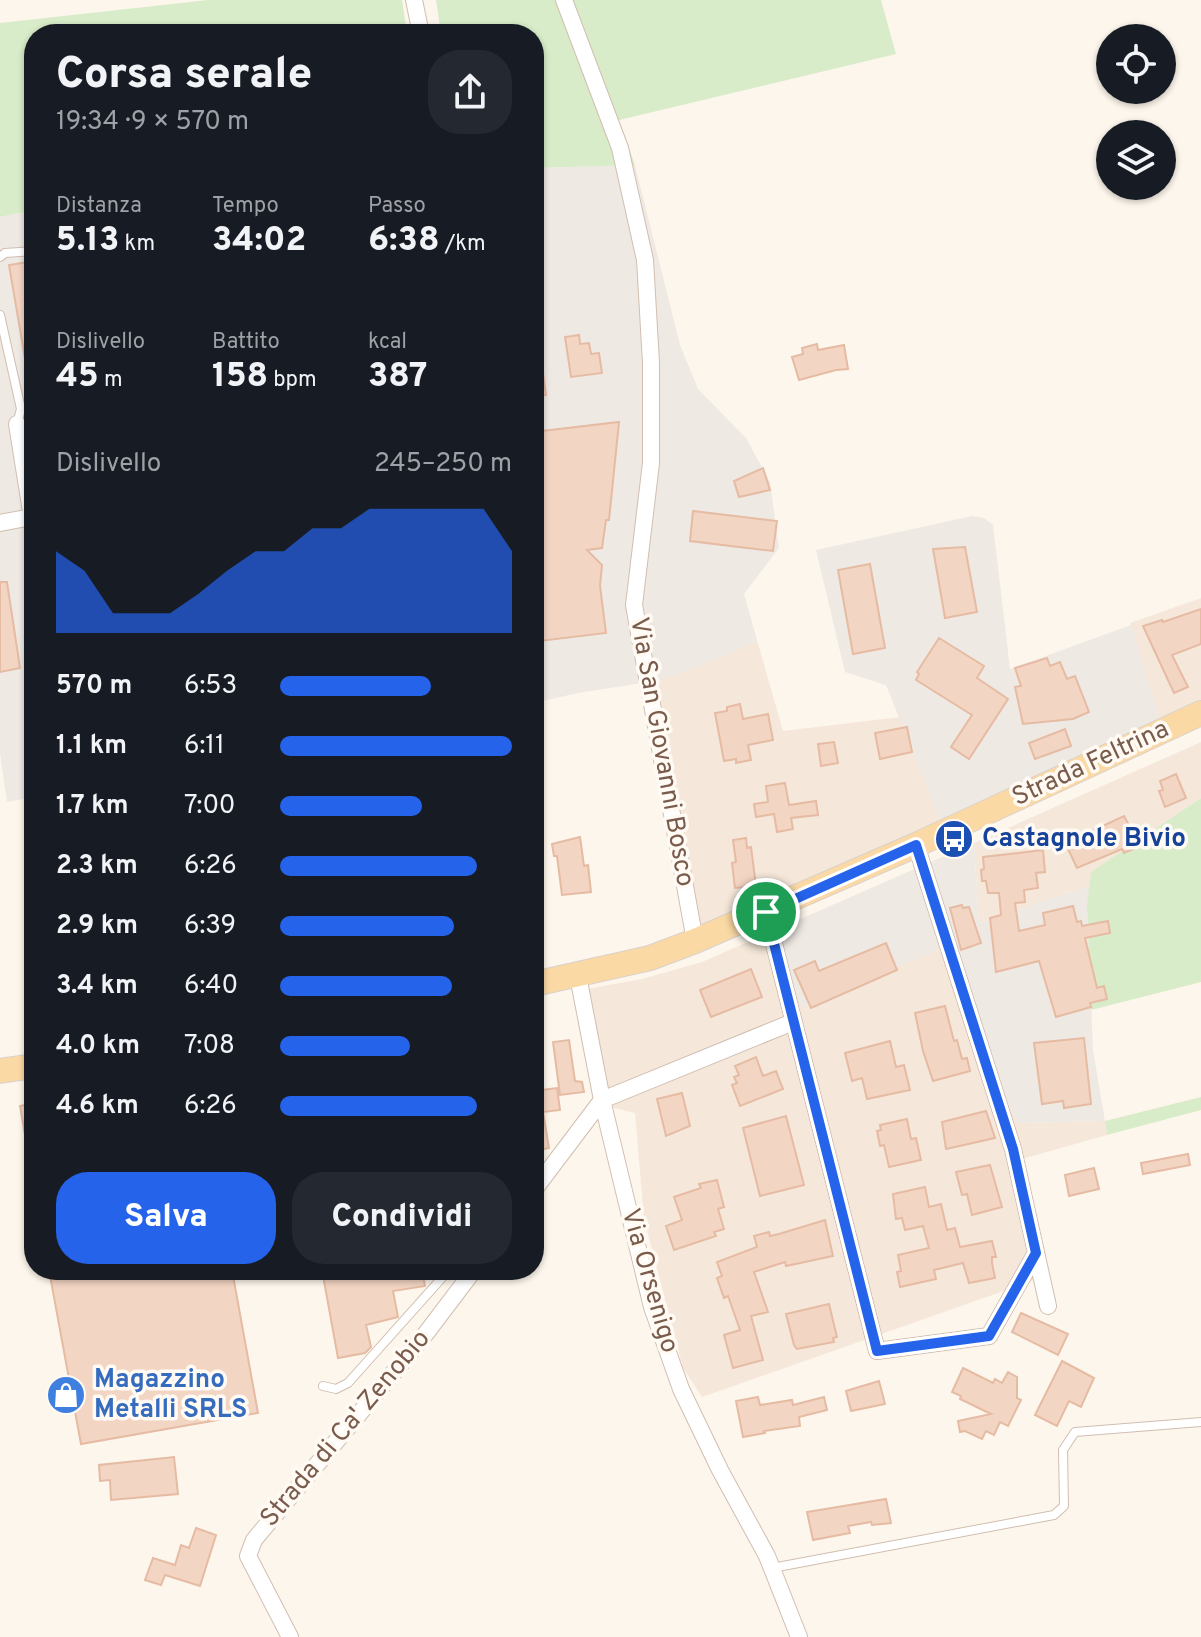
<!DOCTYPE html>
<html lang="it">
<head>
<meta charset="utf-8">
<style>
  body { margin:0; font-family:Overpass,sans-serif; background:#242831; color:#f1f3f6; height:100vh; display:flex; flex-direction:column; font-size:30px; white-space:nowrap }
  * { box-sizing:border-box; margin:0 }
  p { font-size:26px; color:#9ea1a6 }
  .icon { flex:none; width:44px; height:44px; fill:none; stroke:currentColor; stroke-width:2; stroke-linecap:round; stroke-linejoin:round }
  .map { position:relative; flex:1; overflow:hidden }
  .panel { position:absolute; left:24px; top:24px; width:520px; height:1256px; display:flex; flex-direction:column; background:#171b24; border-radius:32px; box-shadow:0 2px 6px #0004 }
  .panel>* { flex:none }
  .fabs { position:absolute; left:1096px; top:24px; display:grid; gap:16px }
  .fabs a { display:grid; place-items:center; width:80px; height:80px; border-radius:50%; background:#171b24; box-shadow:0 2px 6px #0004; font-size:40px }
  .pin { position:absolute; display:grid; place-items:center; width:68px; height:68px; color:#fff; margin:-34px; border:4px solid #fff; border-radius:50%; box-shadow:0 2px 8px #0007 }
  .round { display:grid; place-items:center; flex:none; width:84px; height:84px; border-radius:32px; background:#242831 }
  .overview { display:flex; align-items:center; justify-content:space-between; height:136px; padding:0 32px }
  h1 { font-size:44px; font-weight:800; line-height:60px }
  .figures { display:grid; grid-template-columns:repeat(3,1fr); gap:12px; height:136px; padding:8px 32px }
  .figures div { display:grid; align-content:center }
  .figures b { font-size:34px; font-weight:800 }
  .figures small { font-size:22px; font-weight:400 }
  .figures p { font-size:22px }
  .chart { height:224px; padding:16px 32px }
  .chart p { display:flex; justify-content:space-between }
  .chart svg { width:100%; height:144px; margin-top:8px; fill:#2563eb; opacity:.7 }
  .primary-button { display:flex; gap:16px; margin-top:auto; padding:16px 32px }
  .primary-button a { flex:1; height:92px; border-radius:32px; background:#2563eb; color:#fff; font-size:32px; font-weight:800; line-height:92px; text-align:center }
  .primary-button a+a { background:#242831; color:#f1f3f6 }
  ul { padding:0 32px; list-style:none; font-size:26px }
  li { display:grid; grid-template-columns:128px 96px 1fr; align-items:center; height:60px }
  li i { height:20px; border-radius:10px; background:#2563eb }
  .map>svg:first-child { display:block }
</style>
</head>
<body>
<div class="map">
<svg width="1201" height="1637" viewBox="0 0 1201 1637">
  <rect width="100%" height="100%" fill="#fdf6ec"/>
  <path fill="#f5e8da" d="M1201,598V707L1162,727L1130,623Z
    M757,640L783,731L900,717L941,823L698,930L656,683Z
    M1201,742V798L1092,872L1090,885L979,923L974,843Z
    M766,934L794,1009L942,947L1017,1123L1105,1121L1107,1135L1022,1159L1049,1275L702,1397L683,1368L644,1219L635,1113L606,1106L587,989L642,979L702,962Z"/>
  <path fill="#efe9e4" d="M635,165L680,345L698,389L746,438L770,482L779,548L744,594L757,640L750,645L656,683L655,681L578,693L534,703V168Z
    M34,210V797L7,802L0,753V217Z
    M972,516L984,518L993,525L1010,669L1131,625L1162,727L941,823L886,685L845,672L816,550Z
    M974,843L979,923L1090,885L1087,905L1093,1050L1105,1121L1017,1123L942,948L794,1010L766,934Z"/>
  <path fill="#d8ecc9" d="M208,0H402L407,34H34V210L0,217V23Z
    M436,0H881L896,54L619,120L635,165L534,168V34H441Z
    M1201,798V982L1091,1010L1087,905L1091,872Z
    M1201,1097V1110L1107,1135L1105,1121Z"/>
  <path fill="#f3d5c3" stroke="#e6bba3" stroke-width="2" d="M34,261V376H28L9,265Z
    M579,335L580,344L589,343L591,354L599,353L602,373L571,377L565,337Z
    M817,344L818,350L844,345L848,369L836,370L799,380L792,357L803,354L802,348Z
    M534,359H541L546,395L534,397Z
    M619,422L609,520H606L602,548L587,550L602,565L600,586L606,633L540,641L534,592V432Z
    M763,468L770,490L739,497L734,481Z
    M693,511L777,521L773,551L690,541Z
    M965,547L977,612L945,618L933,549Z
    M870,564L885,648L853,654L838,570Z
    M0,582H7L20,668L0,672Z
    M1201,609V644L1172,655L1188,687L1174,693L1143,626L1162,620L1163,622Z
    M939,638L984,666L977,678L1008,699L969,759L951,747L972,715L916,680L919,674L917,672Z
    M1047,658L1050,666L1060,662L1067,679L1075,676L1089,712L1073,719L1023,724L1015,687L1021,686L1015,668Z
    M740,704L743,719L768,714L773,740L748,745L751,760L736,763V759L724,761L715,713L727,711V707Z
    M907,727L912,752L880,759L875,733Z
    M1065,729L1071,746L1035,759L1029,743Z
    M834,742L838,763L821,766L818,744Z
    M1176,774L1186,798L1165,807L1159,791L1163,790L1160,781Z
    M785,783L789,805L816,801L818,815L791,818L793,829L777,832L774,814L756,817L754,804L768,802L766,786Z
    M1124,816L1140,846L1124,853L1122,849L1077,868L1068,849H1072L1068,842Z
    M580,837L584,866L588,865L591,892L562,895L557,856H554L552,844Z
    M746,838L747,848L751,847L756,886L735,888L732,863L736,862L733,840Z
    M1043,850L1045,872L1036,873L1038,888L1024,890L1025,902L1015,903L1019,931L1045,925L1043,913L1073,906L1077,922L1081,921L1082,926L1108,921L1110,933L1085,938L1097,988L1104,986L1107,999L1090,1003L1091,1007L1056,1017L1039,961L996,972L990,918L1001,915L999,893H988L986,881H982L981,870L984,869L983,857Z
    M962,905L963,908L969,907L981,943L961,950L950,908Z
    M886,943L897,970L811,1008L794,970L815,961L819,971Z
    M751,969L762,997L711,1017L700,990Z
    M945,1006L954,1041L957,1040L962,1059L967,1058L970,1071L933,1081L923,1051L915,1013Z
    M1084,1038L1091,1104L1064,1108L1063,1101L1042,1104L1034,1043Z
    M569,1040L575,1081L582,1082L584,1092L560,1095L553,1042Z
    M890,1041L896,1067L904,1065L910,1090L867,1099L862,1078L852,1081L845,1053Z
    M756,1057L763,1076L776,1071L783,1089L740,1106L732,1085L737,1083L734,1077L739,1075L735,1066Z
    M557,1088L560,1110L543,1112L549,1148L534,1151V1091Z
    M682,1093L690,1126L666,1136L657,1099Z
    M34,1103V1152H28L20,1106Z
    M986,1111L995,1138L946,1149L942,1122Z
    M786,1116L804,1185L760,1196L743,1128Z
    M907,1119L911,1139L916,1138L921,1160L889,1167L884,1145L880,1146L877,1131L881,1130L880,1125Z
    M1188,1154L1190,1165L1143,1174L1141,1163Z
    M990,1165L1002,1207L972,1215L967,1194L962,1195L956,1172Z
    M1094,1168L1099,1189L1069,1196L1065,1175Z
    M717,1180L724,1207L718,1209L724,1229L714,1232L716,1236L674,1250L666,1226L682,1220L674,1197L701,1188L699,1184Z
    M925,1187L929,1207L941,1204L947,1230L955,1228L960,1247L992,1241L996,1257H992V1263L995,1278L969,1283L963,1263L934,1270L936,1279L900,1287L897,1272L901,1271L898,1255L929,1248L923,1226L905,1230L902,1218L896,1219L893,1194Z
    M825,1220L833,1256L786,1266L785,1262L754,1272L768,1312L751,1316L763,1360L733,1368L724,1335L740,1330L728,1296L724,1298L717,1278L722,1276L717,1262L757,1247L754,1236L769,1232L770,1236L779,1234Z
    M49,1270H232L258,1413L81,1444Z
    M322,1270H422L425,1286L393,1291L398,1317L366,1325L371,1347L365,1353L338,1358Z
    M829,1304L837,1337L833,1338L834,1342L797,1349L794,1345L786,1314Z
    M1021,1313L1068,1334L1058,1355L1012,1332Z
    M1062,1361L1094,1378L1081,1407L1069,1401L1057,1426L1035,1415Z
    M963,1368L993,1383L995,1379L1002,1383L1008,1372L1017,1377V1398L1021,1400L1008,1426L1000,1422L994,1435L986,1431L982,1439L965,1431L960,1432L958,1421L991,1414L960,1399L961,1396L952,1392Z
    M879,1381L885,1404L851,1411L846,1391Z
    M758,1397L760,1405L792,1400L793,1405L824,1397L827,1410L799,1417L800,1426L764,1431L765,1433L743,1437L736,1401Z
    M174,1457L178,1494L111,1500L110,1480L100,1481L99,1465Z
    M886,1499L891,1523L872,1525L871,1522L848,1526L850,1533L813,1540L807,1512Z
    M196,1528L216,1535L200,1586L165,1575L161,1585L145,1580L153,1558L175,1565L181,1545L189,1548Z"/>
  <g fill="none" stroke-linecap="round" stroke-linejoin="round">
    <g stroke="#d1beb0" stroke-width="10">
      <path id="lane" d="M0,257L5,253L34,251
        M0,315L21,409L17,424
        M323,1386L336,1389L348,1383L449,1270
        M772,1568L1054,1515L1064,1506L1063,1450L1075,1432L1201,1422"/>
    </g>
    <g stroke="#d1beb0" stroke-width="18">
      <path id="street" d="M414,0L421,34
        M564,0L620,148L645,260L651,363V463L634,605L695,941
        M17,424L34,530
        M0,523L32,517
        M916,845L1013,1149L1048,1306
        M766,912L877,1351L989,1336L1036,1253
        M578,976L602,1100L652,1307L681,1389L720,1470L767,1556L799,1637
        M534,1190L602,1100L793,1022
        M290,1637L248,1556L254,1540L424,1336L474,1270"/>
    </g>
    <g stroke="#dad1cd" stroke-width="26">
      <path id="primary" d="M534,984L650,958L695,941L916,845L1201,713
        M0,1071L34,1066"/>
    </g>
    <use href="#lane" stroke="#fff" stroke-width="8"/>
    <use href="#street" stroke="#fff" stroke-width="16"/>
    <use href="#primary" stroke="#fbd9a5" stroke-width="24"/>
  </g>
  <g fill="none" stroke-linecap="round" stroke-linejoin="round">
    <g stroke="#fff" stroke-width="16">
      <path id="route" d="M916,845L1013,1149L1036,1253L989,1336L877,1351L766,912Z"/>
    </g>
    <use href="#route" stroke="#2563eb" stroke-width="10"/>
  </g>
  <defs>
    <g id="bus-disc" transform="scale(2)"><circle r="9.5" fill="#1a4fb4" stroke="#fffaf3"/><path d="M-5-6H5V4H4V6H2V4H-2V6H-4V4H-5ZM-3.5-4V0h7V-4ZM-3.5 1.2v1.5H-2V1.2ZM2 1.2v1.5H3.5V1.2Z" fill="#fff"/></g>
    <g id="shop-disc" transform="scale(2)"><circle r="9.5" fill="#3f7fe0" stroke="#fffaf3"/><path d="M-5-2.5h2.3a2.7 3.5 0 0 1 5.4 0H5L5.5 6h-11ZM-1.5-2.5h3a1.5 2.3 0 0 0-3 0Z" fill="#fff"/></g>
  </defs>
  <g fill-rule="evenodd">
    <use href="#bus-disc" x="954" y="839"/>
    <use href="#shop-disc" x="66" y="1395"/>
  </g>
  <g text-anchor="middle" dominant-baseline="central" stroke-width="7" stroke-linejoin="round" paint-order="stroke">
    <g font-size="26" fill="#7a5c4d" stroke="#fffaf3">
      <text transform="translate(661 752) rotate(80)">Via San Giovanni Bosco</text>
      <text transform="translate(1091 764) rotate(-25)">Strada Feltrina</text>
      <text transform="translate(649 1281) rotate(74)">Via Orsenigo</text>
      <text transform="translate(346 1429) rotate(-50)">Strada di Ca' Zenobio</text>
    </g>
    <g font-size="26" font-weight="bold" fill="#164399" stroke="#fffaf3" text-anchor="start">
      <text x="982" y="839">Castagnole Bivio</text>
    </g>
    <g font-size="26" font-weight="bold" fill="#366cbe" stroke="#fffaf3" text-anchor="start">
      <text x="94" y="1380">Magazzino<tspan x="94" dy="30">Metalli SRLS</tspan></text>
    </g>
  </g>
</svg>
<div class="fabs">
<a><svg class="icon" aria-label="locate" viewBox="0 0 24 24"><circle cx="12" cy="12" r="6"/><path d="M12 2v4M12 18v4M2 12h4M18 12h4"/></svg></a>
<a><svg class="icon" aria-label="layers" viewBox="0 0 24 24"><path d="M12 4l9 5-9 5-9-5zM3 14l9 5 9-5"/></svg></a>
</div>
<div class="pin" style="left:766px;top:912px;background:#1e9e55"><svg class="icon" aria-label="arrive" viewBox="0 0 24 24"><path d="M6 21V4h12l-3 4 3 4H6"/></svg></div>
<section class="panel">
<div class="overview"><div><h1>Corsa serale</h1><p>19:34 · 9 × 570 m</p></div><a class="round"><svg class="icon" aria-label="share" viewBox="0 0 24 24"><path d="M12 15V3M7 8l5-5 5 5M5 13v7h14v-7"/></svg></a></div>
<div class="figures">
<div><p>Distanza</p><b>5.13<small> km</small></b></div>
<div><p>Tempo</p><b>34:02</b></div>
<div><p>Passo</p><b>6:38<small> /km</small></b></div>
</div>
<div class="figures">
<div><p>Dislivello</p><b>45<small> m</small></b></div>
<div><p>Battito</p><b>158<small> bpm</small></b></div>
<div><p>kcal</p><b>387</b></div>
</div>
<div class="chart"><p><span>Dislivello</span>245–250 m</p>
<svg viewBox="0 0 160 44" preserveAspectRatio="none"><path d="M0 44V19L10 25L20 38L30 38L40 38L50 32L60 25L70 19L80 19L90 12L100 12L110 6L120 6L130 6L140 6L150 6L160 19V44z"/></svg>
</div>
<ul>
<li><b>570 m</b>6:53<i style="width:65%"></i></li>
<li><b>1.1 km</b>6:11<i style="width:100%"></i></li>
<li><b>1.7 km</b>7:00<i style="width:61%"></i></li>
<li><b>2.3 km</b>6:26<i style="width:85%"></i></li>
<li><b>2.9 km</b>6:39<i style="width:75%"></i></li>
<li><b>3.4 km</b>6:40<i style="width:74%"></i></li>
<li><b>4.0 km</b>7:08<i style="width:56%"></i></li>
<li><b>4.6 km</b>6:26<i style="width:85%"></i></li>
</ul>
<div class="primary-button"><a>Salva</a><a>Condividi</a></div>
</section>
</div>
</body>
</html>
